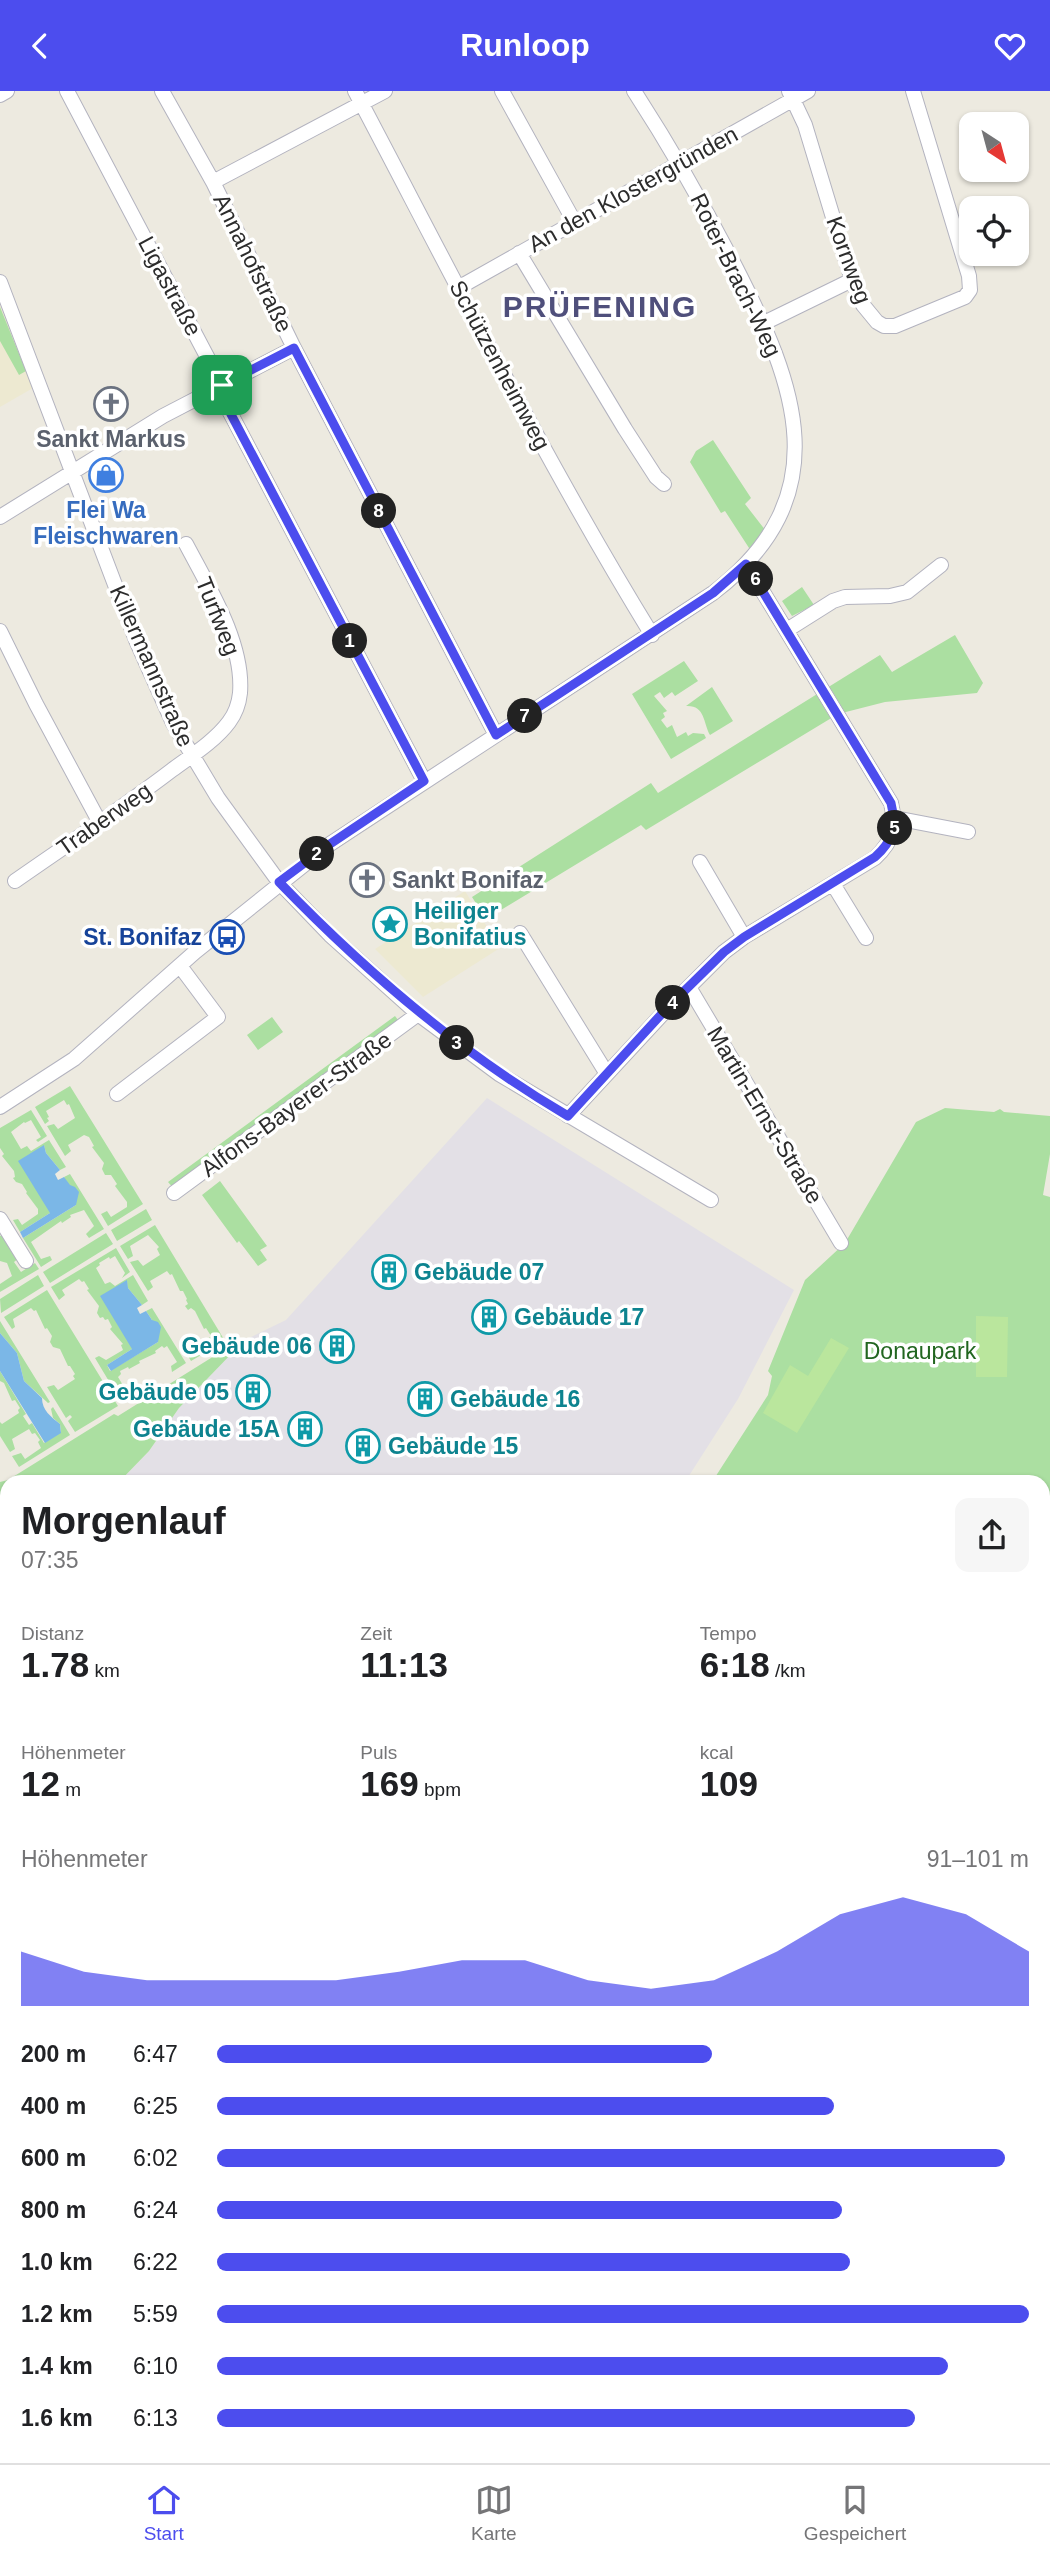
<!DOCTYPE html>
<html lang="de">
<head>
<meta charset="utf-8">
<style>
  body { margin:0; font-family:Arial,sans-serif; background:#f6f6f6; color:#202124; height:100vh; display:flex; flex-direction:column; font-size:26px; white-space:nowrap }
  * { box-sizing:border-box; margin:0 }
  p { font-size:23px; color:#757577 }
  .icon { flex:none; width:38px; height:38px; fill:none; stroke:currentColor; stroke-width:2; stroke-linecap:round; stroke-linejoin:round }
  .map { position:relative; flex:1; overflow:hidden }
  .panel { position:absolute; left:0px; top:1384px; width:1050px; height:989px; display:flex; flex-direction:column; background:#fff; border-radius:21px 21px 0 0; box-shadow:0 2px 5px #0004 }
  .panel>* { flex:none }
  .needle { width:46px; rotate:144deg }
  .tools { position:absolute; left:959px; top:21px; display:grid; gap:14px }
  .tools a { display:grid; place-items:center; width:70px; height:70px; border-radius:14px; background:#fff; box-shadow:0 2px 5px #0004; font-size:35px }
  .pin { position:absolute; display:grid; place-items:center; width:60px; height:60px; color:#fff; margin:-30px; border-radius:14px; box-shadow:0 4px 10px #0006 }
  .km { position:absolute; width:35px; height:35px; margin:-18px; border-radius:50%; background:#222; color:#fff; font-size:19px; line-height:35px; text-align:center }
  .round { display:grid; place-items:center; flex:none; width:74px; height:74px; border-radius:14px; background:#f6f6f6 }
  .summary { display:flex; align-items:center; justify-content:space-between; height:119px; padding:0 21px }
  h1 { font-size:38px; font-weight:800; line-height:52px }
  .figures { display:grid; grid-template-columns:repeat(3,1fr); gap:10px; height:119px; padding:7px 21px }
  .figures div { display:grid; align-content:center }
  .figures b { font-size:35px; font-weight:800 }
  .figures small { font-size:19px; font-weight:400 }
  .figures p { font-size:19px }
  .chart { height:196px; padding:14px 21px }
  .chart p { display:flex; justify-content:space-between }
  .chart svg { width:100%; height:126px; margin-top:7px; fill:#4c4dee; opacity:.7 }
  ul { padding:0 21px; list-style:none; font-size:23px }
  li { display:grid; grid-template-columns:112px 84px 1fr; align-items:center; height:52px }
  li i { height:18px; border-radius:9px; background:#4c4dee }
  header { display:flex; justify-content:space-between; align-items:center; height:91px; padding:0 21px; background:#4c4dee; color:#fff; font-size:32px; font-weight:800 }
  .menu { display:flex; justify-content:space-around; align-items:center; height:98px; border-top:2px solid #e0e0e0; background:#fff; font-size:19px; color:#757577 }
  .menu a { display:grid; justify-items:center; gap:4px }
  .menu .on { color:#4c4dee }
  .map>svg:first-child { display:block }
</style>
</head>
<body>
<header><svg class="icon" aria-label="back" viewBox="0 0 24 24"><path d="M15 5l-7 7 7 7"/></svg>Runloop<svg class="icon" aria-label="heart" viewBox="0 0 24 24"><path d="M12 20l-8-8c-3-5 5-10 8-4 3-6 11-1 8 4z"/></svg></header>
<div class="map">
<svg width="1050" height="2372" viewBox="0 0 1050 2372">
  <rect width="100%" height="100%" fill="#edeae0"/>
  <path fill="#e3e0e6" d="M487,1007L794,1199L738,1308L685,1391H119L149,1360L179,1317L237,1257L251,1246L286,1229Z
    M7,1581V1993L0,1982V1587Z"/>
  <path fill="#ede9d1" d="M0,214L33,297L0,316Z
    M465,800L500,857L423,906L375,858Z"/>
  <path fill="#abdfa1" d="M0,216L26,280L19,284L0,250Z
    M713,349L751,407L745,413L766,440L751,460L725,420L721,422L690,371L696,360Z
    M802,496L814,514L792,525L782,510Z
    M955,544L983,592L977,602L885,611L838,623L646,739L641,734L486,828L472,806L651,692L658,702L880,564L892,581Z
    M684,570L698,590L675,605L672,601L664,607L660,601L654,605L667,620L663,622L665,626L661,629L667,637L672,634L677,646L686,641L688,645L693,642L704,643L706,647L671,668L632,603Z
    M712,596L733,630L710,644C703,631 705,614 686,615Z
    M395,925L401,933L175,1099L168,1091Z
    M272,926L283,941L258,959L247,944Z
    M70,995L143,1113L108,1135L101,1123L107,1120L111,1126L127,1116V1111L115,1095L117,1093L111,1084H105L102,1078L104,1072L92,1056L94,1055L89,1046L84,1044L68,1054L71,1060L65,1065L47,1035L54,1033L58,1038L75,1027L69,1013L67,1014L64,1009L46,1020L49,1026L47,1027L49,1030L45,1033L35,1016Z
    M945,1017L994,1021L1000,1018L1004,1021L1050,1025V1063L1043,1104L1050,1106V1518L1043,1561V1391H712L768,1304L772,1285L768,1280L805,1189L845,1152L916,1031Z
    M31,1019L47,1045L38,1051L36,1049L41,1046L31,1029L25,1032L24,1031L11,1041L21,1058L27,1055L31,1060L49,1049L66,1076L60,1079L46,1062L44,1054L50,1122L20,1141L13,1129L18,1128L22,1134L38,1123V1118L26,1102L27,1101L22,1093L16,1091L13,1087L15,1086L14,1080L2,1065L4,1063L0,1057V1037Z
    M70,1083L104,1138L89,1147L86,1143L94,1135L84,1119L70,1124L71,1126L62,1132L61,1130L31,1151L41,1168L50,1165L52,1169L41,1176L23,1147L76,1114L64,1086Z
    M220,1090L267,1155L260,1159L267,1169L258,1175L239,1150L237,1152L202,1104Z
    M146,1118L152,1129L117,1150L111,1139Z
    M155,1134L225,1250L191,1270L184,1258L190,1257L194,1262L211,1251L209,1247L211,1245L206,1237L204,1238L195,1220L191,1217L188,1219L185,1215L188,1213L186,1209L187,1208L183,1200H180L172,1183L170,1184L167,1180L150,1190L153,1196L148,1200L130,1171L138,1169L143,1175L160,1164L157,1158L159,1156L148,1144L130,1155L133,1165L128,1168L120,1155Z
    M106,1142L113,1153L50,1192L43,1181Z
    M4,1143L19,1167L14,1171L21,1181L35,1172L39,1178L0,1201V1193L12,1185L7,1172L0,1170V1145Z
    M116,1157L130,1181L122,1187L125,1182L115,1165L110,1168L109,1166L99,1172L100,1174L96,1177L105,1193L110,1191L115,1195L133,1184L148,1210L142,1214L128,1197L127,1189L132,1258L107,1274L110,1280L158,1251L152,1229L146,1220L152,1217L186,1272L172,1281L171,1275L177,1271L167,1255L164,1257L162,1255L155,1260L156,1262L139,1270L140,1272L129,1278L128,1276L120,1280L121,1283L118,1286L127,1301H133L135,1304L122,1312L95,1267L99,1265L106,1269L123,1259L121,1254L123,1253L110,1238L112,1236L108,1228L105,1229L103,1226L100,1227L97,1222L99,1215L87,1199L89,1198L84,1190L82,1191L79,1188L62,1199L65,1204L59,1209L51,1196Z
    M38,1184L44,1195L1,1222L0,1208Z
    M47,1199L118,1315L75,1341L68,1330L72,1326L70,1324L66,1327L47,1296L54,1294L58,1299L75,1288L73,1285L75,1283L70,1275H68L60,1258L53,1256L50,1251L52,1245L47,1237L45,1238L36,1219L34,1220L31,1217L13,1228L15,1236L12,1238L4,1226Z
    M0,1230L50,1311L48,1312L24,1290L17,1262L0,1242Z
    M235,1252L237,1257L179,1317L149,1360L119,1391H7L6,1458L0,1451V1391L8,1389L114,1323L118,1325Z
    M0,1280L26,1323L23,1325L29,1334L32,1332L44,1352L61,1341L60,1333L53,1327L51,1318L53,1316L70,1344L19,1376L12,1365L21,1362L25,1368L41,1357L38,1351L40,1349L35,1342L32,1343L29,1338L12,1348L15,1358L10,1361L0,1345V1331L2,1333L19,1322L18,1319L20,1317L15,1309L12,1310L4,1292L0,1290Z
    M230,2366H808L805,2372H234Z"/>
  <path fill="#bae69d" d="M976,1225L1008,1226L1007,1286H976Z
    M831,1247L849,1257L797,1342L763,1322L790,1274L808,1285Z"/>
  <path fill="#7bb7e7" d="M44,1054L46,1062L60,1079L55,1083L58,1089L64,1086L70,1094L75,1096L79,1101L76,1114L23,1147L20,1141L50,1122L18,1070Z
    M127,1189L128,1197L142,1214L137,1217L140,1223L146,1220L152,1229L158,1231L161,1236L158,1251L111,1280L107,1274L132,1258L100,1205Z
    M0,1242L17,1262L24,1290L42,1307C42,1319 51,1326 60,1333L61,1342L45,1352L0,1280Z
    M1050,1518V2372H805L808,2366H1043V1561Z
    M405,2366H708L706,2372H411Z"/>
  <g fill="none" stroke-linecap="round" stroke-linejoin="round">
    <path stroke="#175396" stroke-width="2" stroke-dasharray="9 7" stroke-linecap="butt" d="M1043,2132L1050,2114
      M949,2372L951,2366"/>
    <g stroke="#b3b3bf" stroke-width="16">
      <path id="minor" d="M67,0L222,294L224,310L424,690
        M162,0L213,91L294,257L496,644
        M355,0C451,182 544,368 652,544
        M502,0L575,132
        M789,0L805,34L852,189L863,214L877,231L884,235H895L965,206L970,199L969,185L913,0
        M0,4L7,0
        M213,91L385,0
        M519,162L625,338L656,386L664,393
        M0,191L136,549L173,632L218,707L279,791L330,844L418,923L499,983L711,1109
        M458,197L808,0
        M764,232L852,189
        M0,426L163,325L294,257
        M787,539L833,510L845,506L890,505L907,501L941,474
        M0,540L36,613L100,732
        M895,727L968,741
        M700,771L744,846
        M15,790C68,753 121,718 172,679C191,665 215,650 229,631C235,623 239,612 240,602C244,552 208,495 186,453
        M833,793L866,847
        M520,842L607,983
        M689,896L841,1152
        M117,1003L218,926L180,875
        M0,1016L74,968L195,861L330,753L713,502C840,405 796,294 735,175C704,115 671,57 634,0
        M568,1025L668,917L724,861L744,846L875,767C893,750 897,736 891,712L746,473
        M174,1102L418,923
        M0,1128L26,1170
        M0,2026L7,2041
        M0,2311L7,2322
        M0,2342L7,2354
        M14,2366L18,2372
        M212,2366L216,2372"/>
    </g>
    <use href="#minor" stroke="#fff" stroke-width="14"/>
  </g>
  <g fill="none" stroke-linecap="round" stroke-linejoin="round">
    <g stroke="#fff" stroke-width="14">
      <path id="route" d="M294,257L496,644L713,502L746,473L891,712C897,736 893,750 875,766L744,846L724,861L668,916L568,1025C460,962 366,881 279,791L330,753L424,690L224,310L222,294Z"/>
    </g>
    <use href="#route" stroke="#4c4dee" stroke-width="9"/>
  </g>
  <defs>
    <g id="church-ring" transform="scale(1.75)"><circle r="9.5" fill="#fff" stroke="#6b7280" stroke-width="1.5"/><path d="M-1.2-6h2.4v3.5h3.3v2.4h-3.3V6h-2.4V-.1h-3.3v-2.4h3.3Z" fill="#6b7280"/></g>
    <g id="shop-ring" transform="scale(1.75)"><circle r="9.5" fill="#fff" stroke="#3f7fe0" stroke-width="1.5"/><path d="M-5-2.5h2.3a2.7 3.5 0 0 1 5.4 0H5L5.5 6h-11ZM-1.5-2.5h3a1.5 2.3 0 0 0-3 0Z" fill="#3f7fe0"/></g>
    <g id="sight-ring" transform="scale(1.75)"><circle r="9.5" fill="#fff" stroke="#0f9aa8" stroke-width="1.5"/><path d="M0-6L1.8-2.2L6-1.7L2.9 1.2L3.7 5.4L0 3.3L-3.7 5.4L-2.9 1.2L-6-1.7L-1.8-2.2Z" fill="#0f9aa8"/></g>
    <g id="bus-ring" transform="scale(1.75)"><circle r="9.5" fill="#fff" stroke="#1a4fb4" stroke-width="1.5"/><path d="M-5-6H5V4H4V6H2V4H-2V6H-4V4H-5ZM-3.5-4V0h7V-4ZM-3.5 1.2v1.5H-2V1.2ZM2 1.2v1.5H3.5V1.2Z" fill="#1a4fb4"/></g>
    <g id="building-ring" transform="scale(1.75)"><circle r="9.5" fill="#fff" stroke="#0f9aa8" stroke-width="1.5"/><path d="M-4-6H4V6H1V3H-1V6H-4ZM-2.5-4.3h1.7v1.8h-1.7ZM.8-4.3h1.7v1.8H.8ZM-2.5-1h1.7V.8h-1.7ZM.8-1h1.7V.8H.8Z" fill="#0f9aa8"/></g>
  </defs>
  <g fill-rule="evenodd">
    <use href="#church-ring" x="111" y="313"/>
    <use href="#shop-ring" x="106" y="384"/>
    <use href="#church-ring" x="367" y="789"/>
    <use href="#sight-ring" x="390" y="833"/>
    <use href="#bus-ring" x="227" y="846"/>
    <use href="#building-ring" x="389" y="1181"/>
    <use href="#building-ring" x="489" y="1226"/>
    <use href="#building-ring" x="337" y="1255"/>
    <use href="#building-ring" x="253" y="1301"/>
    <use href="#building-ring" x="425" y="1308"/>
    <use href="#building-ring" x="305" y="1338"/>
    <use href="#building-ring" x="363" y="1355"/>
  </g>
  <g text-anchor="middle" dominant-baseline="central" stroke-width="7" stroke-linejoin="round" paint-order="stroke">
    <g font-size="23" fill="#2c2c2c" stroke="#fff">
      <text transform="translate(633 98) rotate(-29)">An den Klostergründen</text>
      <text transform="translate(849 169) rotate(70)">Kornweg</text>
      <text transform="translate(253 172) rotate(64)">Annahofstraße</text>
      <text transform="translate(736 184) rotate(64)">Roter-Brach-Weg</text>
      <text transform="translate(170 195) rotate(62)">Ligastraße</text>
      <text transform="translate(500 274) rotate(62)">Schützenheimweg</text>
      <text transform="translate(218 525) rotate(68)">Turfweg</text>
      <text transform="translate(152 575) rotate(66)">Killermannstraße</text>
      <text transform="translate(104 728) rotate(-35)">Traberweg</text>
      <text transform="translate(296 1013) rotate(-36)">Alfons-Bayerer-Straße</text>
      <text transform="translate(765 1024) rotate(59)">Martin-Ernst-Straße</text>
    </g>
    <g font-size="23" font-weight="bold" fill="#5b616d" stroke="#fff">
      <text x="111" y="348">Sankt Markus</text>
      <text x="392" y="789" text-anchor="start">Sankt Bonifaz</text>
    </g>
    <g font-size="23" font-weight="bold" fill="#366cbe" stroke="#fff">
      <text x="106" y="419">Flei Wa<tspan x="106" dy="26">Fleischwaren</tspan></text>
    </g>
    <g font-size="23" font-weight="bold" fill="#0d838f" stroke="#fff" text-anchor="start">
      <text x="414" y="820">Heiliger<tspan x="414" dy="26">Bonifatius</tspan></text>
      <text x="414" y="1181">Gebäude 07</text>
      <text x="514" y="1226">Gebäude 17</text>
      <text x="312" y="1255" text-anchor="end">Gebäude 06</text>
      <text x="229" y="1301" text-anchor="end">Gebäude 05</text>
      <text x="450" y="1308">Gebäude 16</text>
      <text x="280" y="1338" text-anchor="end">Gebäude 15A</text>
      <text x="388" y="1355">Gebäude 15</text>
    </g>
    <g font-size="23" font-weight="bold" fill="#164399" stroke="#fff" text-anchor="end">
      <text x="202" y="846">St. Bonifaz</text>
    </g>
    <g font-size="23" fill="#226620" stroke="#fff">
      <text x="920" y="1260">Donaupark</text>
    </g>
    <g font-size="30" font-weight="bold" letter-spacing="2" fill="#4f4f7b" stroke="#fff">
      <text x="600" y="215">PRÜFENING</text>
    </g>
  </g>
</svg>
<div class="tools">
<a><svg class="needle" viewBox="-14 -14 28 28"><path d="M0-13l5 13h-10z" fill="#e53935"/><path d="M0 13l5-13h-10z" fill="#757577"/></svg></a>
<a><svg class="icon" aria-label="locate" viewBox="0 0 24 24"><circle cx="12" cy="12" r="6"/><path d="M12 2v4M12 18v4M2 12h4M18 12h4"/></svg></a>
</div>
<div class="pin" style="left:222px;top:294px;background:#1e9e55"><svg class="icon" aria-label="arrive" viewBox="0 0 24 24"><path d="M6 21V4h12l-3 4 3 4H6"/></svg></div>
<b class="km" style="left:350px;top:550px">1</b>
<b class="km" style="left:317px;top:763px">2</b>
<b class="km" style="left:457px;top:952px">3</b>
<b class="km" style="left:673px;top:912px">4</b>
<b class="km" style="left:895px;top:737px">5</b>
<b class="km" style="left:756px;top:488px">6</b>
<b class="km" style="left:525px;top:625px">7</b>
<b class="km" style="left:379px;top:420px">8</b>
<section class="panel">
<div class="summary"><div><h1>Morgenlauf</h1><p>07:35</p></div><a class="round"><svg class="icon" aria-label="share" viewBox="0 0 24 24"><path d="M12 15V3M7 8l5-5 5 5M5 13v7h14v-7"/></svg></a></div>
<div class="figures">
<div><p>Distanz</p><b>1.78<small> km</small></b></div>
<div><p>Zeit</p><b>11:13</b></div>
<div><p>Tempo</p><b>6:18<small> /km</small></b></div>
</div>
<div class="figures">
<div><p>Höhenmeter</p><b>12<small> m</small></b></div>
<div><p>Puls</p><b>169<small> bpm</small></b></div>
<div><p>kcal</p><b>109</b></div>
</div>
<div class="chart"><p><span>Höhenmeter</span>91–101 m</p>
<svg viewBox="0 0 160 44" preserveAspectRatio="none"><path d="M0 44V25L10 32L20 35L30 35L40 35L50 35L60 32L70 28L80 28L90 35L100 38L110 35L120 25L130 12L140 6L150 12L160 25V44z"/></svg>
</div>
<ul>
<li><b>200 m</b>6:47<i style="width:61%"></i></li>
<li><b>400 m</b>6:25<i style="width:76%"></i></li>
<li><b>600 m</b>6:02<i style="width:97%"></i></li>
<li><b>800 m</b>6:24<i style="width:77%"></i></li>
<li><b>1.0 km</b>6:22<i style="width:78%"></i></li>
<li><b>1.2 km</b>5:59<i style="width:100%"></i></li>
<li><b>1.4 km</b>6:10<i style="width:90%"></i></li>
<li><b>1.6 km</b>6:13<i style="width:86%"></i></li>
</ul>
</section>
</div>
<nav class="menu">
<a class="on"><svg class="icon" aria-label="home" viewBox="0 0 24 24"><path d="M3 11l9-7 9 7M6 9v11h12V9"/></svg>Start</a>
<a><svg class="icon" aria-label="map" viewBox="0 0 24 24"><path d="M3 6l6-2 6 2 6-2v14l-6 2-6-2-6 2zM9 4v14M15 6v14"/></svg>Karte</a>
<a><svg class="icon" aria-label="saved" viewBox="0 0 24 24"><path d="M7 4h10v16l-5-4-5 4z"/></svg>Gespeichert</a>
</nav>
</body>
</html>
